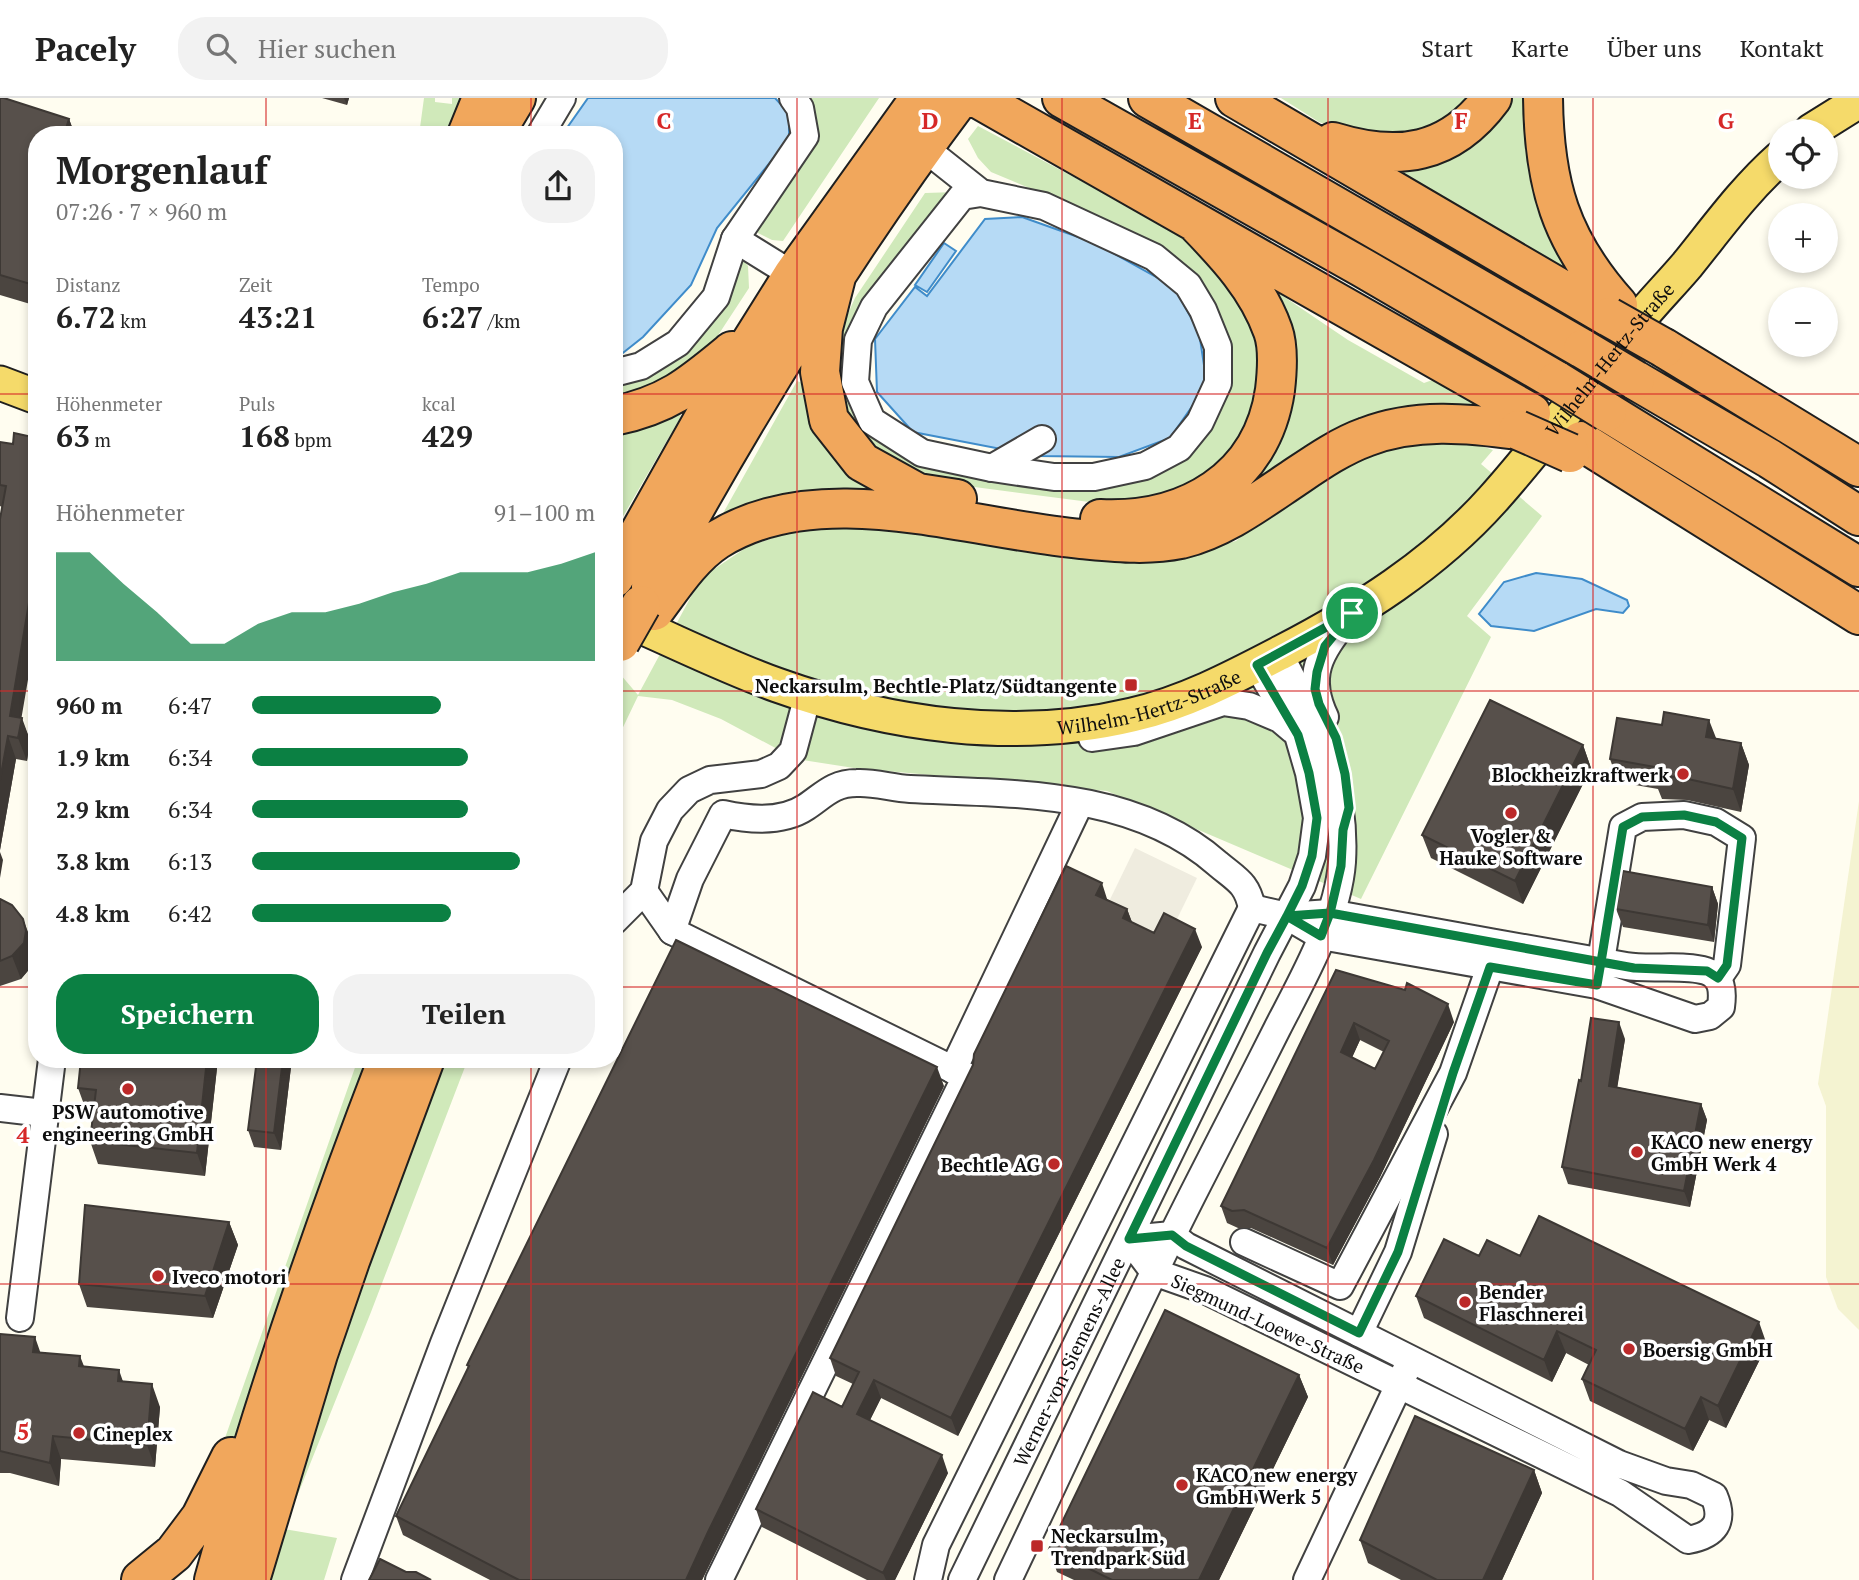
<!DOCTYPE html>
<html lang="de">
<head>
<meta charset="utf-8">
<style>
  body { margin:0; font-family:"PT Serif",serif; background:#f2f2f2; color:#222; height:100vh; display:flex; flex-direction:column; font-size:26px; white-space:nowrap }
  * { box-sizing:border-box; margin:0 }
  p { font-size:23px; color:#767676 }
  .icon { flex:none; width:38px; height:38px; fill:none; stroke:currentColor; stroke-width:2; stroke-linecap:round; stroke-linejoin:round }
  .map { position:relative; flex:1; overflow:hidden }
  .details { position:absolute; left:28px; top:28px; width:595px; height:942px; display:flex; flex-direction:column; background:#fff; border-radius:28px; box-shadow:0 4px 10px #0003 }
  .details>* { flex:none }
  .tools { position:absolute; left:1768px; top:21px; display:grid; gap:14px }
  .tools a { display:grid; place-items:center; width:70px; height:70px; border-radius:50%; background:#fff; box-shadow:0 4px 10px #0003; font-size:35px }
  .pin { position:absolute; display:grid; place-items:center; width:60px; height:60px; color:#fff; margin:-30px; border:4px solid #fff; border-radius:50%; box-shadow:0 2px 7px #0007 }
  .round { display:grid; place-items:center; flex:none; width:74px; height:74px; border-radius:28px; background:#f2f2f2 }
  .headline { display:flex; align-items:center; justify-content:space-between; height:119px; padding:0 28px }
  h1 { font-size:38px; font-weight:800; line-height:52px }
  .figures { display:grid; grid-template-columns:repeat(3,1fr); gap:10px; height:119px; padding:7px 28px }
  .figures div { display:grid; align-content:center }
  .figures b { font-size:30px; font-weight:800 }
  .figures small { font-size:19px; font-weight:400 }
  .figures p { font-size:19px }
  .chart { height:196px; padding:14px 28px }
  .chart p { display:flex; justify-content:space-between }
  .chart svg { width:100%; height:126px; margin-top:7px; fill:#0b8043; opacity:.7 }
  .primary-button { display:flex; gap:14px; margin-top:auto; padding:14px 28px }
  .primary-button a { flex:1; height:80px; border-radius:28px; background:#0b8043; color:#fff; font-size:28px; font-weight:800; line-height:80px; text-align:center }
  .primary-button a+a { background:#f2f2f2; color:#222 }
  ul { padding:0 28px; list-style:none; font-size:23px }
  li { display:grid; grid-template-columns:112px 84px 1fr; align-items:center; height:52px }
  li i { height:18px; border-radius:9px; background:#0b8043 }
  header { display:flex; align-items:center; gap:42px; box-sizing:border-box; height:98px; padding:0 35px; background:#fff; border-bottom:2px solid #e0e0e0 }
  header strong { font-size:33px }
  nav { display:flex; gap:38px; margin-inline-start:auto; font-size:24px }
  .search { width:490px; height:63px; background:#f2f2f2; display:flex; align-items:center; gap:18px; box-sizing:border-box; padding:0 24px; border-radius:28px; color:#767676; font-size:26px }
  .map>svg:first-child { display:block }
</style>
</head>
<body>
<header>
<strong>Pacely</strong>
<div class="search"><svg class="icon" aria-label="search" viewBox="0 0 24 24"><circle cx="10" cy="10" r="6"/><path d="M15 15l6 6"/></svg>Hier suchen</div>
<nav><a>Start</a><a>Karte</a><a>Über uns</a><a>Kontakt</a></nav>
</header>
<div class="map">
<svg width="1859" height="1482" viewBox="0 0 1859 1482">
  <rect width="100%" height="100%" fill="#fffdf0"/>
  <path fill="#f4f3d1" d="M1859,703V1232L1838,1211L1826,1179V1008L1818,986Z"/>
  <path fill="#d0e9ba" d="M424,0H435V4L452,6V0H467L450,37H419Z
    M806,0H879L783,143L772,142L758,135V124Z
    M1281,0H1473L1431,33L1399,43L1349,35L1319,24Z
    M1508,0H1529L1579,179L1387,69Z
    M978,28L1160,125L1188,143L1221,174L1259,243L1258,292L1248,327L1224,364L1191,390L1155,402L1105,406L967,388L908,375L863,344L843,311L835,279L842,229L855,200L925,95L956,94L844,279L933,368H1167L1227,251L1152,146L1099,119L991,74L978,60L968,41Z
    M744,163L748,168L749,190L713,245L682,276L614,307V285L649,276L738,167Z
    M1268,188L1348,242L1424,285L1438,280L1486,308L1435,309L1239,403L1267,357Z
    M797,283L808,287L874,390L873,398L712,435Z
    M681,313L680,320L614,434V330Z
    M1413,340L1476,346L1493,352L1481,366L1542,418L1467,518L1491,539L1361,801L1107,693L854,670L796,661L721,621L672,602L638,598L614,648V569L638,597L701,480L747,449L799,431L849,428L1195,453L1236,443L1276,409L1332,369Z
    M358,961H468L371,1214L284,1431L337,1440L324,1482H270L284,1432L192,1397L225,1340Z"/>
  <path fill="#efecdf" d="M1135,750L1197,780L1161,854L1100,822Z"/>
  <path fill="#b6daf5" stroke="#3f8cca" stroke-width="2" d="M588,0H775L789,15V41L717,130L691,187L643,239L614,262V37H562Z
    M1022,119L1095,145L1174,189L1199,234L1207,287L1170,340L1119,359L1037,358L913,334L877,294L875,241L915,189L927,198L985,121Z
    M944,145L956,153L927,194L915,187Z
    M1536,475L1582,481L1627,502L1629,508L1623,515L1596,511L1534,533L1491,528L1479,516L1504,484Z"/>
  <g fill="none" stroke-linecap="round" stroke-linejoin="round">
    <g stroke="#414141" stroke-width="30">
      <g id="minor">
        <path d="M540,37L562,0"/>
        <path d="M923,49L981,95L1044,108L1154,159L1188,187L1203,212L1218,249V285L1200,324L1179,350L1145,368L1094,379H1054L992,370L922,355L872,323L855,284L858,242L874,209L962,98L981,95"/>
        <path d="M735,141L793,177"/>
        <path d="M614,275L641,268L678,245L716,199L735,141L805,38L800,10L793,0"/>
        <path d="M992,370L1042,341"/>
        <path d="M1325,619C1305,577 1320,555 1346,522"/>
        <path d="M1092,640L1134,634L1223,604L1249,608L1280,621L1293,632"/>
        <path d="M644,793L672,833L966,978L719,1482"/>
        <path d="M614,823L644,793L654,743L670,712L689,692L710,682L761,676L779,668L793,653L808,597"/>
        <path d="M672,833L690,781L723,716C750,722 782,725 806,709C824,697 833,685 857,685C874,684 892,690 910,691C1015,696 1134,692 1218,766C1237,782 1247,785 1252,810"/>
        <path d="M1598,881L1623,729L1642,719L1684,717L1716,724L1742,740L1727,867L1718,880"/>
        <path d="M953,972L1080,705"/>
        <path d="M0,1010L44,1015"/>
        <path d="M1172,1137L1186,1148L1619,1366L1666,1383L1691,1387L1714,1398C1725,1424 1715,1437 1688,1442L1620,1395L1205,1192L1154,1174L1129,1141Z"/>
        <path d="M1244,1144L1340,1188L1453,975L1490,869"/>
        <path d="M20,1220L52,961"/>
        <path d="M1359,1235L1398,1154L1434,1036"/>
        <path d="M355,1482L444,1245L558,961"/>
        <path d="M928,1482L936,1447L1252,810L1287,818L1330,815C1429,833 1527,851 1626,868C1650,872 1685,866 1706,873C1723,879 1723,894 1721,909L1710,918L1695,921L1597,887L1321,838L1287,818"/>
        <path id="s1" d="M962,1482L1267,855L1302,788L1312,758L1317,720L1309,675L1298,637L1257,567"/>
        <path d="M1008,1482C1071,1350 1131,1217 1198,1086C1224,1035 1251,983 1277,931C1302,882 1338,820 1342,764C1347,682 1315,626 1279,555"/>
        <path d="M1307,1482L1406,1272"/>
      </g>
    </g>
    <g stroke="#1f1f1f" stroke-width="37">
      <g id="major">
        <path d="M1811,33L1859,3"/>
        <path d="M0,285L37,299"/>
        <path id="s2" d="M614,517C669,540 721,567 777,587C889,627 1015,645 1132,617C1185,605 1234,579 1282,554C1359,514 1434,467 1493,401C1543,345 1588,284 1636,225C1652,205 1670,187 1687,167C1717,130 1744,92 1780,60"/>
      </g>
    </g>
    <g stroke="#1f1f1f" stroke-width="42">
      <path id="highway" d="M977,0L1531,315
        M1062,0L1363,170L1557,283
        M1148,0L1583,251
        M1235,0L1609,219
        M1543,0C1544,86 1560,142 1618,207
        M467,37L482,0
        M494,37L516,0
        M1333,44C1398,64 1450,57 1492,0
        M836,179L823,230L820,274L829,322L862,364L918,395L957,401
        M1664,250L1859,369
        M1635,282L1770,361L1859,418
        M1607,314L1859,469
        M614,318C668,307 691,287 732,253
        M1581,343L1859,517
        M1100,421C1186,425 1262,382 1275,292C1277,275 1279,250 1273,233C1258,190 1227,157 1196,125
        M614,480L709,311L793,177L920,0
        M651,489C743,320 844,154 960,0
        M654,513C672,489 691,459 717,442C820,377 968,431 1081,441C1114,444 1147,448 1181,441C1221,431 1254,407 1288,384C1312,368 1338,349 1366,339C1415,320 1467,325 1518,332
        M141,1482L174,1455L201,1419L231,1359
        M214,1482C263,1305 322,1132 388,961
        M250,1482L318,1256L350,1163L425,961"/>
    </g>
    <use href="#minor" stroke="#fff" stroke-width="26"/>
    <use href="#major" stroke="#f5da6a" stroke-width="33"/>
    <use href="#highway" stroke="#f1a75c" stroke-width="38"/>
    <g stroke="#1f1f1f" stroke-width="42" stroke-linecap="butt">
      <path id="highway-bridge" d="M1609,219L1664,250
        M1583,251L1635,282
        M1557,283L1607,314
        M1518,332L1570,355
        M620,544L641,507"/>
    </g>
    <use href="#highway-bridge" stroke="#f1a75c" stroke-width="38"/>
  </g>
  <path fill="#4b4540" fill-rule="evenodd" d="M0,0L69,21L75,37H37V208L0,197Z
    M322,0H349L347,7Z
    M0,344L13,346L21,620L30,642L27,663L16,661L0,752V421L2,409L0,408Z
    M1716,640L1741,645L1749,667L1741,714L1687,702L1662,701L1658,691L1618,684L1610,661Z
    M1583,647L1591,670L1523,806L1431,760L1422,737Z
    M1712,789L1718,806L1714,844L1623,829L1616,811Z
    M0,801L32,844L34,856L32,868L21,881L0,888Z
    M1108,802L1127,811L1132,824L1154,835L1202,849L958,1338L881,1300L870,1322L948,1375L895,1482H867L762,1429L756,1411L842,1309L853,1286L836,1278L830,1260L973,967Z
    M1336,872L1454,924L1380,1079L1333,1167L1251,1130H1238L1227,1125L1221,1108ZM1360,942L1384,954L1375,971L1352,959Z
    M1625,941L1617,989L1701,1006L1707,1022L1690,1109L1568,1086L1562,1069L1581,983Z
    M218,961L205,1078L98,1066L90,1043L93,1013L86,1012L78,990Z
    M257,961H288L291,969L281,1052L254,1049L248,1032Z
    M944,988L702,1482H490L403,1437L396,1418L468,1270L467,1267Z
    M229,1124L238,1147L213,1220L87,1209L79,1186Z
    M1520,1158L1767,1247L1726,1330L1709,1322L1693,1353L1590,1303L1582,1281L1589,1267L1566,1255L1552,1284L1424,1220L1416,1198Z
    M0,1236L40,1255L84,1269L123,1283L160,1309L155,1369L61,1361L59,1388L10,1375H0Z
    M1299,1277L1308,1299L1219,1482H1074L1057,1474L1049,1451Z
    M1534,1372L1542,1395L1502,1482H1401L1368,1465L1360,1442Z"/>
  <path fill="#3d3834" d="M344,0H349L347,7Z
    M69,21L75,37H64Z
    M37,457V529L18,640L10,618Z
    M22,620L30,642L27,663L18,640Z
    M1709,622L1718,645L1706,639Z
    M8,638L16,661L0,752V682Z
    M1741,645L1749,667L1741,714L1733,691Z
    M1583,647L1591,670L1523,806L1515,783Z
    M0,754L3,762L0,780Z
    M1102,785L1108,804L1096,797Z
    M1712,789L1718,806L1714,844L1708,827Z
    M1127,811L1134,830L1123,820Z
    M23,821L32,844L34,856L32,868L21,881L12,858Z
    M1195,831L1202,849L958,1338L951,1320Z
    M1448,906L1454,924L1380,1079L1333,1167L1327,1150Z
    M1619,924L1625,941L1615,1004L1609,988Z
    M1354,925L1360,942L1347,971L1341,954Z
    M207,961H218L205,1078L197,1055Z
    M283,961H288L291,969L281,1052L274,1035Z
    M937,969L944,988L702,1482H686L708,1434Z
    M1701,1006L1707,1022L1690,1109L1684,1093Z
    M229,1124L238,1147L213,1220L205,1198Z
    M1759,1224L1767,1247L1726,1330L1718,1308Z
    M1557,1233L1566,1255L1552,1284L1544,1262Z
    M35,1239L43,1262L33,1254Z
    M80,1258L89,1281L79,1268Z
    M119,1272L127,1295L118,1283Z
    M1299,1277L1308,1299L1219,1482H1199Z
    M874,1282L881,1300L864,1334L857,1316Z
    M152,1286L160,1309L155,1369L147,1347Z
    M1701,1299L1709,1322L1693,1353L1685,1331Z
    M53,1338L61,1361L59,1388L50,1365Z
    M942,1357L948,1375L895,1482H886L883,1475Z
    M1534,1372L1542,1395L1502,1482H1483Z"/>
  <path fill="#57504b" stroke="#3d3834" stroke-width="2" fill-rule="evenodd" d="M0,0H4L69,21L64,37H37V188L0,177Z
    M14,335L37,340V457L10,618L22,620L18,640L8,638L0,682V421L6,388L0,387V344L13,346Z
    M1490,602L1583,647L1515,783L1422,737Z
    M1664,614L1709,622L1706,639L1741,645L1733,691L1679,679L1653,678L1655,669L1610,661L1617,620L1662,627Z
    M1066,768L1102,785L1096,797L1127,811L1123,820L1154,835L1164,815L1195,831L951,1320L874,1282L857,1316L942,1357L883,1475L756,1411L813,1294L842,1309L859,1274L830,1260L973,967L974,956Z
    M1623,773L1712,789L1708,827L1616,811Z
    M0,801L12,807L23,821L26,833L24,845L12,858L0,863Z
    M676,842L937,969L708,1434L686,1482H519L396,1418L469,1268L467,1267Z
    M1336,872L1405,892L1407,885L1448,906L1374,1062L1327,1150L1244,1112L1232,1113L1221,1108ZM1354,925L1389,943L1375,971L1341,954Z
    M1591,920L1619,924L1609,988L1701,1006L1684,1093L1562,1069L1579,982L1581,983Z
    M81,961H207L197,1055L90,1043L96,992L78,990Z
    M257,961H283L274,1035L248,1032Z
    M85,1107L229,1124L205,1198L79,1186Z
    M1539,1118L1759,1224L1718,1308L1701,1299L1685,1331L1582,1281L1596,1252L1557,1233L1544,1262L1416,1198L1444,1141L1479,1158L1487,1142L1520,1158Z
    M1165,1212L1299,1277L1199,1482H1112L1049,1451Z
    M0,1236L35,1239L33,1254L80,1258L79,1268L119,1272L118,1283L152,1286L147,1347L53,1338L50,1365L0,1353Z
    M1415,1318L1534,1372L1483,1482H1437L1360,1442Z
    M380,1461L406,1474H416L431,1482H369Z"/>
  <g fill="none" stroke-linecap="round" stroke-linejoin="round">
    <g stroke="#fff" stroke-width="14">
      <path id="route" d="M1352,515L1325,548L1317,574L1315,591L1319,606L1336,640L1345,676L1349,710L1343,732L1341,768L1330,815L1287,818L1267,855L1129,1141L1172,1137L1186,1148L1359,1235L1398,1154L1453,975L1490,869L1597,887L1601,864L1634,870L1707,873L1718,880L1727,867L1742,740L1716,724L1684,717L1642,719L1623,729L1601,864L1330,815L1321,838L1287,818L1302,788L1312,758L1317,720L1309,675L1298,637L1257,567L1352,515"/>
    </g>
    <use href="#route" stroke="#0b8043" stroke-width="9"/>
  </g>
  <path fill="none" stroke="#d62828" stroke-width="2" stroke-opacity="0.55" d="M266,0V37M531,0V37M797,0V1482M1062,0V1482M1328,0V1482M1593,0V1482M0,296H37M614,296H1859M0,593H37M614,593H1859M0,889H37M614,889H1859M266,961V1482M531,961V1482M0,1186H1859"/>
  <g fill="#bc2929" stroke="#fff" stroke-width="2.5">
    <rect x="1124" y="580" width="14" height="14" rx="3.5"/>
    <circle cx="1683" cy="676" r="7"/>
    <circle cx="1511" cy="715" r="7"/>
    <circle cx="128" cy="991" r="7"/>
    <circle cx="1637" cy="1054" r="7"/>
    <circle cx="1054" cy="1066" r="7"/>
    <circle cx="158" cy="1178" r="7"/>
    <circle cx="1465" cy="1204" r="7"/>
    <circle cx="1629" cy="1251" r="7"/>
    <circle cx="79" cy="1335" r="7"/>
    <circle cx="1182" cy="1387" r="7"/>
    <rect x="1030" y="1441" width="14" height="14" rx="3.5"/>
  </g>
  <g text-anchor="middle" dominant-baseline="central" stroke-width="7" stroke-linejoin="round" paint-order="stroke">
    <g font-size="19" fill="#0e0e0e" stroke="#fff">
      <text stroke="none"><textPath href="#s2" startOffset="1146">Wilhelm-Hertz-Straße</textPath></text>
      <text stroke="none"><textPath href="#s2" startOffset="558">Wilhelm-Hertz-Straße</textPath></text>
      <text transform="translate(1268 1225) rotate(25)">Siegmund-Loewe-Straße</text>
      <text stroke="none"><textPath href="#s1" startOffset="243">Werner-von-Siemens-Allee</textPath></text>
    </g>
    <g font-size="19" font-weight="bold" fill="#0e0e0e" stroke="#fff" text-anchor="start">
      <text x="1117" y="587" text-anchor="end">Neckarsulm, Bechtle-Platz/Südtangente</text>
      <text x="1669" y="676" text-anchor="end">Blockheizkraftwerk</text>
      <text x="1511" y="737" text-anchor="middle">Vogler &amp;<tspan x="1511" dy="22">Hauke Software</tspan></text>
      <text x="128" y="1013" text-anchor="middle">PSW automotive<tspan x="128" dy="22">engineering GmbH</tspan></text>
      <text x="1651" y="1043">KACO new energy<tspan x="1651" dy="22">GmbH Werk 4</tspan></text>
      <text x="1040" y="1066" text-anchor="end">Bechtle AG</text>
      <text x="172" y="1178">Iveco motori</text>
      <text x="1479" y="1193">Bender<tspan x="1479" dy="22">Flaschnerei</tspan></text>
      <text x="1643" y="1251">Boersig GmbH</text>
      <text x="93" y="1335">Cineplex</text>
      <text x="1196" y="1376">KACO new energy<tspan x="1196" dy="22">GmbH Werk 5</tspan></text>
      <text x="1051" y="1437">Neckarsulm,<tspan x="1051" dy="22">Trendpark Süd</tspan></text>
    </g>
  </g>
  <g font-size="23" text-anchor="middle" font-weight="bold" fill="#d62828" stroke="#fff" stroke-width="7" stroke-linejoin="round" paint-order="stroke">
    <text x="664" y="31">C</text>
    <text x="930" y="31">D</text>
    <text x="1195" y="31">E</text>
    <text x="1461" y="31">F</text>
    <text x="1726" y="31">G</text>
    <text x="23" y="1045">4</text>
    <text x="23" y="1342">5</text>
  </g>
</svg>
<div class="tools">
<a><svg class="icon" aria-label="locate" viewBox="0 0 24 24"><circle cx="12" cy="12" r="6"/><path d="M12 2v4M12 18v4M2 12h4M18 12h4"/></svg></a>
<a>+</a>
<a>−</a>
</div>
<div class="pin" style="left:1352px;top:515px;background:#1e9e55"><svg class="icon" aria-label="arrive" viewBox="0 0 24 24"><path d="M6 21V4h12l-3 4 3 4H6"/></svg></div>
<section class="details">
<div class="headline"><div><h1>Morgenlauf</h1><p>07:26 · 7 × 960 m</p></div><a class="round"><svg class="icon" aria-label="share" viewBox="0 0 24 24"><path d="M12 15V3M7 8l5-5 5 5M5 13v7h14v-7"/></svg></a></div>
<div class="figures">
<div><p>Distanz</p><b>6.72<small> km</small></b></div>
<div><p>Zeit</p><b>43:21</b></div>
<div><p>Tempo</p><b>6:27<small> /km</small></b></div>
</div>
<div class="figures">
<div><p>Höhenmeter</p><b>63<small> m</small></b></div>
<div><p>Puls</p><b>168<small> bpm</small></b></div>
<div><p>kcal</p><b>429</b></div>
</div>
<div class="chart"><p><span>Höhenmeter</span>91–100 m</p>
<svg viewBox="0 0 160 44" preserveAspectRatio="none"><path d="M0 44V6L10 6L20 17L30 27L40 38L50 38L60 31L70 27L80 27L90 24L100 20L110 17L120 13L130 13L140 13L150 10L160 6V44z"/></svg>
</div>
<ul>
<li><b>960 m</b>6:47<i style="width:55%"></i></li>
<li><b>1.9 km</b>6:34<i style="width:63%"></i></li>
<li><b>2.9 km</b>6:34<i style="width:63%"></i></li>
<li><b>3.8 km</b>6:13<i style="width:78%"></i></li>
<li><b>4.8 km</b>6:42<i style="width:58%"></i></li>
</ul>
<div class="primary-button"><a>Speichern</a><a>Teilen</a></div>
</section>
</div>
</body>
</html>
